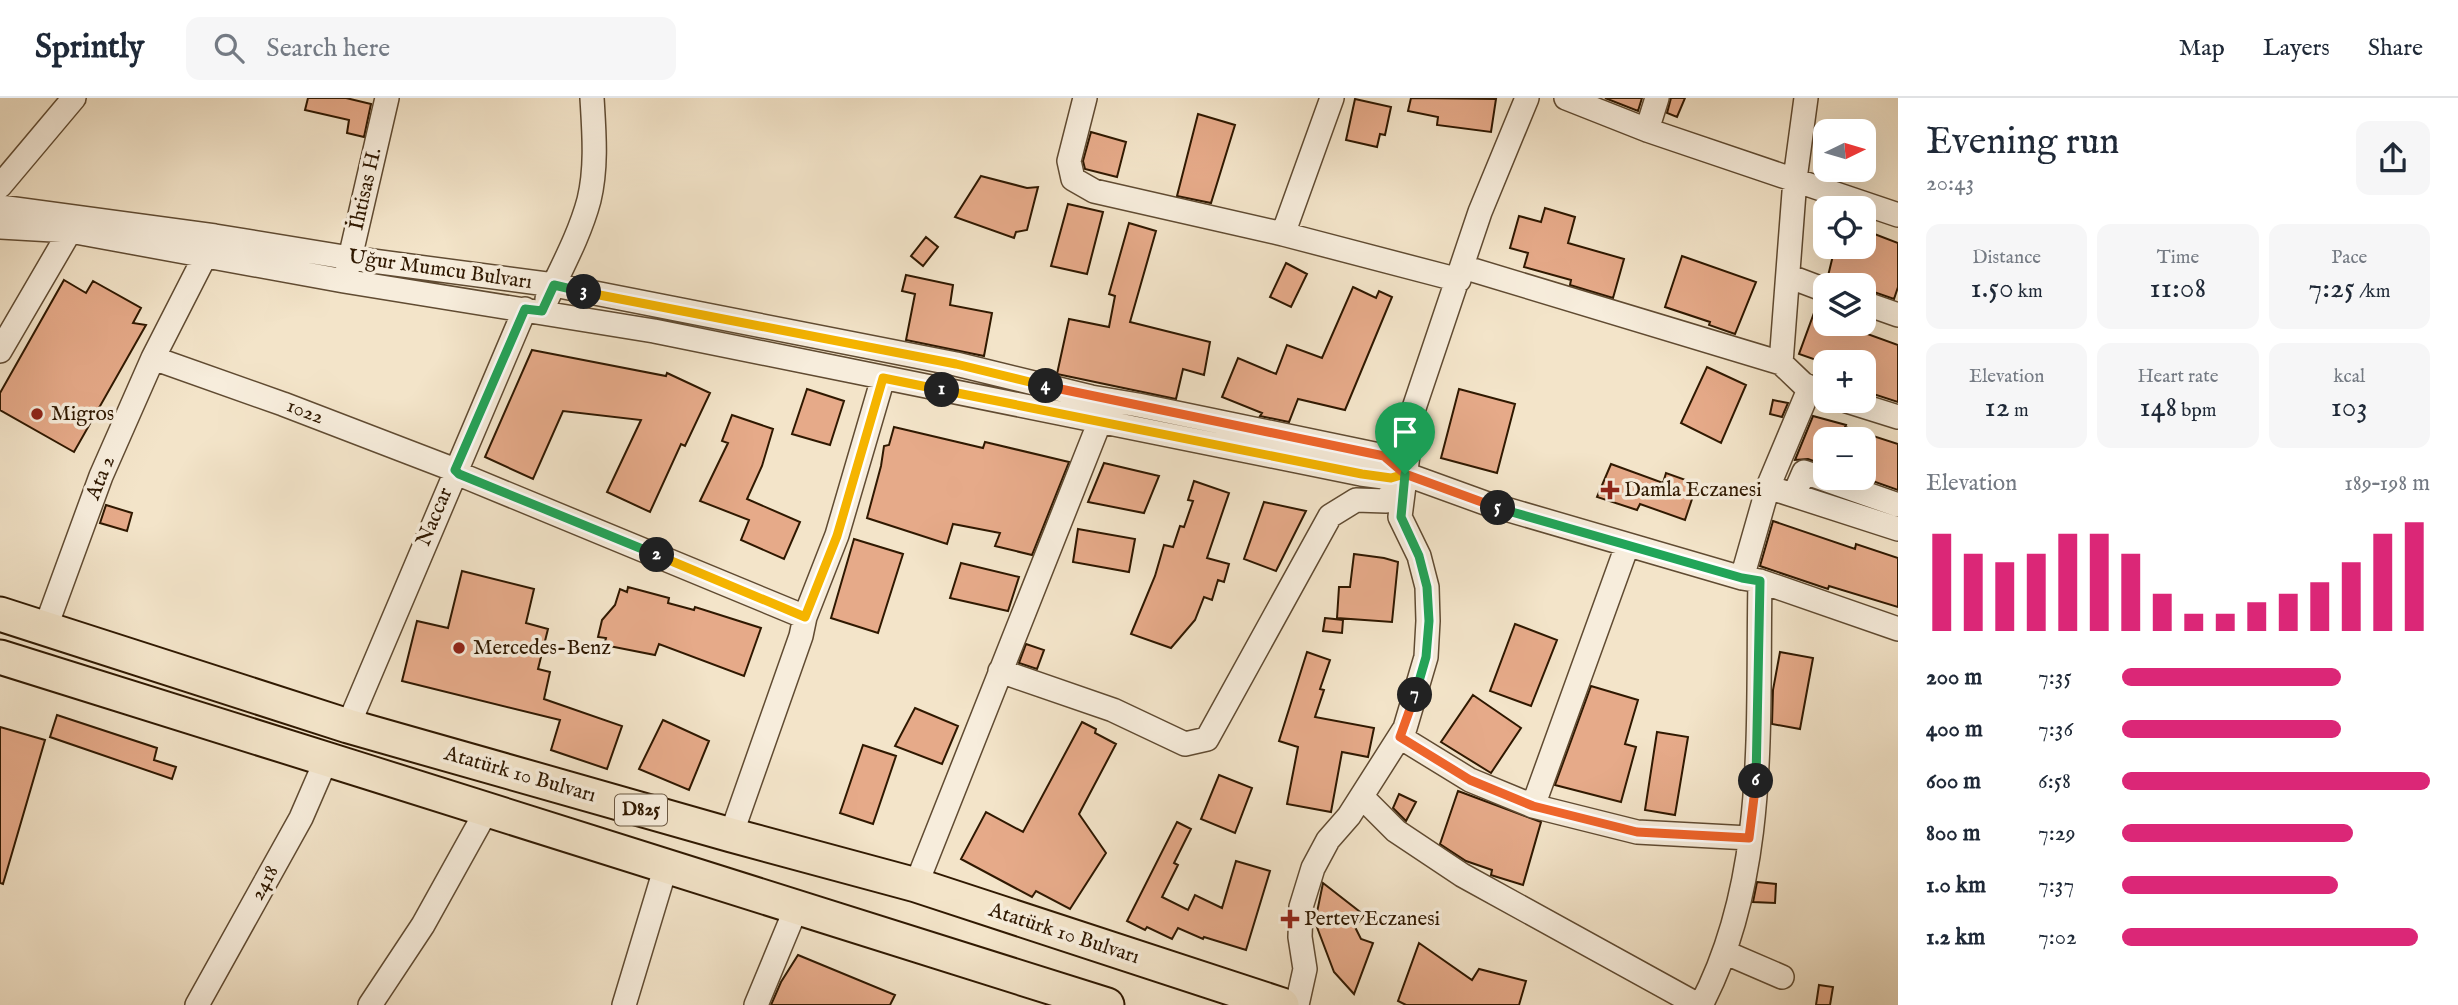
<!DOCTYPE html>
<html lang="en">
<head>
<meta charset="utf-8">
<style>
  body { margin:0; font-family:"IM FELL English",serif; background:#f6f6f7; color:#1f2937; height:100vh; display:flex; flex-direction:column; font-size:26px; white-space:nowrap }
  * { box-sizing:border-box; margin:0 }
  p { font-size:23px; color:#747a83 }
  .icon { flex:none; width:38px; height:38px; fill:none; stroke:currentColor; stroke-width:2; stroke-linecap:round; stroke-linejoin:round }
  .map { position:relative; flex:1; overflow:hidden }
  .drawer { display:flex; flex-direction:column; background:#fff; width:560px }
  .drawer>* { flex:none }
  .needle { width:46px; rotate:85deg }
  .controls { position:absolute; left:1813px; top:21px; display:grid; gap:14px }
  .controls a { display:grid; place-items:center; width:63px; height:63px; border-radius:14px; background:#fff; box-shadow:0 7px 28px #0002; font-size:35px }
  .pin { position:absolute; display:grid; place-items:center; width:60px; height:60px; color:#fff; margin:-72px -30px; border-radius:50% 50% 50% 0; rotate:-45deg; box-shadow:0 0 7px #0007 }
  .pin .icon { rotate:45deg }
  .km { position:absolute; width:35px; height:35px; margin:-18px; border-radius:50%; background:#222; color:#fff; font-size:19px; line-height:35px; text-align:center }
  .round { display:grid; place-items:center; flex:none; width:74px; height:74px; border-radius:14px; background:#f6f6f7 }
  .headline { display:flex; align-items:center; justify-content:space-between; height:119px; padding:0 28px }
  h1 { font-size:38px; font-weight:600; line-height:52px }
  .stats { display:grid; grid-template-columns:repeat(3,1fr); gap:10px; height:119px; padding:7px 28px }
  .stats div { display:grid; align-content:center; border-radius:14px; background:#f6f6f7; text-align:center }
  .stats b { font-size:30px; font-weight:600 }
  .stats small { font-size:19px; font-weight:400 }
  .stats p { font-size:19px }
  .chart { height:196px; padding:14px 28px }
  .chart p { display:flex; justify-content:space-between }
  .chart svg { width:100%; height:126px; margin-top:7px; stroke:#db2777; stroke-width:6 }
  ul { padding:0 28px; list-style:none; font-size:23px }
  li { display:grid; grid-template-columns:112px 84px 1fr; align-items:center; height:52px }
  li i { height:18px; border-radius:9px; background:#db2777 }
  header { display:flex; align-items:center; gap:42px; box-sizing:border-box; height:98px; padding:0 35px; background:#fff; border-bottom:2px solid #e0e1e3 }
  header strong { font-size:33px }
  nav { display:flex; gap:38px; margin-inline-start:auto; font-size:24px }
  .search { width:490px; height:63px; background:#f6f6f7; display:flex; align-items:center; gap:18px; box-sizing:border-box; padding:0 24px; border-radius:14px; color:#747a83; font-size:26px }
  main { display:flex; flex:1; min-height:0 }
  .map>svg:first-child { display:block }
</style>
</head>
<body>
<header>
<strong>Sprintly</strong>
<div class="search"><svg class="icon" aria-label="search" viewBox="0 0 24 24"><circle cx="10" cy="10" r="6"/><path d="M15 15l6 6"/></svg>Search here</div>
<nav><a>Map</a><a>Layers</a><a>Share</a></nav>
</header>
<main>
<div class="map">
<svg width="1898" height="907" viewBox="0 0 1898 907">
  <rect width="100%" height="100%" fill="#f3e4c9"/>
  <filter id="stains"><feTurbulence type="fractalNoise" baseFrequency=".00286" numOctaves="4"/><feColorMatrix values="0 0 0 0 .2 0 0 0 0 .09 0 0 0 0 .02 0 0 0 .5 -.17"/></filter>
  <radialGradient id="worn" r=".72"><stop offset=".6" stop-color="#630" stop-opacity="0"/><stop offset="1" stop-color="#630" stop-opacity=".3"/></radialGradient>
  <path fill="#e6aa89" stroke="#2f1800" stroke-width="2" d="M308,0H346L371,6L364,39L347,35L349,22L305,12Z
    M1411,0L1496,1L1491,34L1437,27L1438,19L1408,13Z
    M1605,0H1642L1638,13Z
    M1671,0H1685L1677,19L1667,15Z
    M1355,1L1391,9L1385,37L1380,36L1377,49L1346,42Z
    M1198,16L1235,27L1211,105L1177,98Z
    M1091,34L1126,44L1117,79L1085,71L1083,63Z
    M981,78L1027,90L1038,89L1027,132L1016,134L1014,140L955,119Z
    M1068,106L1103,114L1087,176L1051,168Z
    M1545,110L1575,119L1568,145L1624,161L1613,200L1570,187L1571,182L1524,169L1528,155L1510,150L1519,118L1541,124Z
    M1129,125L1156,133L1130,224L1210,244L1204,277L1183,271L1176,301L1057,276L1069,221L1109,229L1115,198L1109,196Z
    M1864,132L1898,145V189L1894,201L1868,192L1870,187H1848L1836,184L1828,178L1835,149H1864Z
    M926,139L938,149L923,168L911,158Z
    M1682,158L1756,184L1735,236L1709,227L1710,224L1665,209Z
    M1286,165L1307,176L1291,209L1270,199Z
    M906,177L953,187L950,207L992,215L984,258L906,242L915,196L902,193Z
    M64,182L86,195L93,183L141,210L133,225L146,227L74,354L0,312V295Z
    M1353,189L1376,200L1379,193L1392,199L1345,312L1298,301L1289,324L1260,318L1262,315L1222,299L1238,260L1276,276L1287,247L1322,260Z
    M1818,204L1825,206V226H1840L1898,247V304L1864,293V264H1822L1799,256Z
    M532,252L666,278L667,275L710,295L685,348L681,346L650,414L607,394L641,322L563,313L533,381L485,359Z
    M1707,269L1746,287L1721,345L1681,325Z
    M807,291L844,303L830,347L792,336Z
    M1459,291L1515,306L1497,375L1441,360Z
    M1773,302L1788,305L1782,319L1770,316Z
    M732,317L773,331L762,368L747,401L800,424L784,461L741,442L749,422L700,403L728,345L722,343Z
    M1813,318L1846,327L1845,329L1898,346V392L1864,380V341H1825V367L1808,361L1795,362Z
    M894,329L983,350L985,344L1069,364L1032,457L995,448L1000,435L953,426L947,446L867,420L881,368L884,348L889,347Z
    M1104,365L1159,378L1144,415L1088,404Z
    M1611,366L1663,385L1666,375L1697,386L1685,422L1640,406L1637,412L1597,399Z
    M1194,383L1229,395L1207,460L1229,466L1224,484L1218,482L1212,502L1204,499L1195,522L1171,550L1131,536L1155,478L1164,447L1173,449L1180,428L1184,429L1193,403L1188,402Z
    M1264,404L1306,413L1276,473L1244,461Z
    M106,407L132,415L127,433L100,425Z
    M1773,423L1855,451L1856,446L1898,460V509L1829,488L1828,491L1760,468Z
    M1078,431L1135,441L1129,474L1073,464Z
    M854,441L903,456L878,535L831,520Z
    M1354,456L1384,460L1398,464L1392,524L1337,520L1339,489H1350Z
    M961,465L1019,479L1008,513L950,500Z
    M462,473L534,491L526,525L548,531L538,571L550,574L544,601L622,628L607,671L551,652L560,622L402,583L417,523L448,530Z
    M628,489L669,500L668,505L694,512L695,509L761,530L744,578L659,546L655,557L604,547L606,540L598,539L602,522L615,507L620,491L627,494Z
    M1325,520L1343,522L1342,535L1323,533Z
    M1515,526L1557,542L1531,608L1490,593Z
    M1026,546L1044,552L1037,571L1019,565Z
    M1307,554L1330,562L1320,591L1324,592L1315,619L1374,630L1368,659L1342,654L1331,714L1287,706L1298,649L1279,643Z
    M1780,554L1813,560L1800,631L1772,626L1773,592Z
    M1591,588L1638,602L1625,646L1636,649L1621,704L1555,687Z
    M1473,597L1521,630L1491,675L1441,644Z
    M915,610L958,628L942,666L895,648Z
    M57,617L157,650L154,662L176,669L172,681L50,639Z
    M663,622L709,643L689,692L639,671Z
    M1082,624L1096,631L1095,635L1116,646L1079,716L1106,755L1070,811L1036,793L1032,799L961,761L986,714L1023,734Z
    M0,629L45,642L3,786L0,785Z
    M1657,634L1688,639L1675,717L1645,712Z
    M863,647L896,658L873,726L840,715Z
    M1219,677L1252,690L1235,735L1201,721Z
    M1458,693L1541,724L1523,787L1494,778L1491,777L1492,772L1466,763L1440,746Z
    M1399,696L1416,704L1406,723L1393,710Z
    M1177,724L1191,731L1174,765L1178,767L1162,799L1188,812L1195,797L1222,810L1236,763L1270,773L1246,852L1204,839L1203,841L1178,830L1172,841L1147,829L1145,832L1127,823Z
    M1757,784L1776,786L1775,805L1753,804Z
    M1323,785L1364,817L1355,829L1361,841L1373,845L1354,896L1334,874L1315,824Z
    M1419,845L1472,882L1479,871L1526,883L1519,907H1406L1398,903Z
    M798,857L895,897L890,907H771L781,884Z
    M1819,887L1833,889L1830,907H1816Z"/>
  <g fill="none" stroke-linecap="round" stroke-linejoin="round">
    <g stroke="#604b32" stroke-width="26">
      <path id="minor" d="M1085,0L1069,63L1073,81L1094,93L1283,136L1459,182
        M1566,0L1647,32L1898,117
        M1806,0L1795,81L1781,265L1803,286L1825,296
        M1647,32L1657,0
        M0,88L74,0
        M0,109L215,138L350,160L554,187L956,266L1091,299L1138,307L1384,358L1405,376L1485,405L1742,480L1760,483L1898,531
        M0,129L70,133L344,183L654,233L1361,376L1391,380L1405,376
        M1283,136L1332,0
        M1463,169L1781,265
        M347,173L387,0
        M1788,178L1825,192
        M547,201C562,169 580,136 589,102C597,69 594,34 592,0
        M1864,205L1898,217
        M0,253L70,133
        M153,260L283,306L455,372L459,376L805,519
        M1847,303L1898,319
        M1768,389L1898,431
        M1794,397L1804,374L1898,407
        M1742,480L1768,389L1810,289
        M45,531L101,378L153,260L205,158
        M1000,573L1113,612L1185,646L1207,641L1330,418L1356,402L1386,403L1403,378
        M348,628L525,211
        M1400,639L1470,682L1533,708L1637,734L1749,740
        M1362,699L1396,733L1462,777L1698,907
        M1533,708L1627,448
        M731,737L801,538L805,519L837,437L883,280
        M916,787L1100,323
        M1724,854L1782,879
        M197,907L301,720L327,660
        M370,907L423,827L488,710
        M624,907L666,768
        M756,907L797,808
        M1297,907L1305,871L1300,839L1301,809L1313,770L1328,742L1349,718L1405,630L1426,559L1428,523L1427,489L1419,458L1400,419L1414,310L1480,114L1527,0
        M1701,907C1769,778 1757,624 1760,483"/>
    </g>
    <g stroke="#2f1800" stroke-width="37">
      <path id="highway" d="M0,516L348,628L731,737L916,787L1282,907
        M0,559C369,675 739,789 1107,907"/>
    </g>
    <use href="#minor" stroke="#f7eddc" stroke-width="23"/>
    <use href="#highway" stroke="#f3e4c9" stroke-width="33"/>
  </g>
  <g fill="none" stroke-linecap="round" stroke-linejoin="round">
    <g stroke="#fff" stroke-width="14">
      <path id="split-1" d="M942,292L1362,376L1391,380L1405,376"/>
    </g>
    <g stroke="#fff" stroke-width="14">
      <path id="split-2" d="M657,457L805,519L837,438L883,280L942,292"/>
    </g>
    <g stroke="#fff" stroke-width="14">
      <path id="split-3" d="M584,194L554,187L542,213L525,211L455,372L459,376L657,457"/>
    </g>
    <g stroke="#fff" stroke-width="14">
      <path id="split-4" d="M584,194L956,266L1046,288"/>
    </g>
    <g stroke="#fff" stroke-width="14">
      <path id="split-5" d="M1046,288L1384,358L1405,376L1498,410"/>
    </g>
    <g stroke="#fff" stroke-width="14">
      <path id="split-6" d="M1498,410L1742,480L1760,483L1756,683"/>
    </g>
    <g stroke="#fff" stroke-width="14">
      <path id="split-7" d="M1415,597L1400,639L1470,682L1533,708L1637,734L1749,740L1756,683"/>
    </g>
    <g stroke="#fff" stroke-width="14">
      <path id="split-8" d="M1405,376L1401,419L1419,458L1427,489L1429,523L1426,559L1415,597"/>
    </g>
    <use href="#split-1" stroke="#f5b400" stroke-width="9"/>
    <use href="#split-2" stroke="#f5b400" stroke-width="9"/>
    <use href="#split-3" stroke="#22a559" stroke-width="9"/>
    <use href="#split-4" stroke="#f5b400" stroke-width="9"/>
    <use href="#split-5" stroke="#f0652b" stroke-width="9"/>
    <use href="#split-6" stroke="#22a559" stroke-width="9"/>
    <use href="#split-7" stroke="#f0652b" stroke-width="9"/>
    <use href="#split-8" stroke="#22a559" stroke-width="9"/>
  </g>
  <g fill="#8f2418" stroke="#f7eddc" stroke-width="2.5">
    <circle cx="37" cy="316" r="7"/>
    <path d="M1606.5 381.5h7v7h7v7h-7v7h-7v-7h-7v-7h7z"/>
    <circle cx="459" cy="550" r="7"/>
    <path d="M1286.5 810.5h7v7h7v7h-7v7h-7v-7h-7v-7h7z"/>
  </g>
  <g text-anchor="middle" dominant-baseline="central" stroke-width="7" stroke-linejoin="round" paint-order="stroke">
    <rect fill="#f7eddc" stroke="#6b5842" stroke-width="2" x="615" y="696.5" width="52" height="31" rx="5"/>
    <g font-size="19" font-weight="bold" fill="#2f1800">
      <text x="641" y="712">D825</text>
    </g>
    <g font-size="21" fill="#2f1800" stroke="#f7eddc">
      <text transform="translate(366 91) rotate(-77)">İhtisas H.</text>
      <text transform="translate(440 172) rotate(8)">Uğur Mumcu Bulvarı</text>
      <text transform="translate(305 314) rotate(21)">1022</text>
      <text transform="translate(101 380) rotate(-68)">Ata 2</text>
      <text transform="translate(435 419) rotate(-67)">Naccar</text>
      <text transform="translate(520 677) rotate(16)">Atatürk 10 Bulvarı</text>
      <text transform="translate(265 785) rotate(-61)">2418</text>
      <text transform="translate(1064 836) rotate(18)">Atatürk 10 Bulvarı</text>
    </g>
    <g font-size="21" fill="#2f1800" stroke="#f7eddc" text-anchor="start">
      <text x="51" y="316">Migros</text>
      <text x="1624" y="392">Damla Eczanesi</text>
      <text x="473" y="550">Mercedes-Benz</text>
      <text x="1304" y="821">Pertev Eczanesi</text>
    </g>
  </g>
  <rect width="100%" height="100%" filter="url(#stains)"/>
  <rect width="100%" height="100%" fill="url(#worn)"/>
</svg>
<div class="controls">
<a><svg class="needle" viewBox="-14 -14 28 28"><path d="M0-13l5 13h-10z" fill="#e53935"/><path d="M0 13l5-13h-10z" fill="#747a83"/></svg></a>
<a><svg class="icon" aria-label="locate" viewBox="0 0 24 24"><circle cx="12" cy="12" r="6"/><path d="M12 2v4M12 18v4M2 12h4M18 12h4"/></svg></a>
<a><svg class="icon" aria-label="layers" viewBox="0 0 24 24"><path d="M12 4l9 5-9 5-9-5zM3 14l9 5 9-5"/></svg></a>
<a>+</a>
<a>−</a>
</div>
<div class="pin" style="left:1405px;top:376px;background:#1e9e55"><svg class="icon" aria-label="arrive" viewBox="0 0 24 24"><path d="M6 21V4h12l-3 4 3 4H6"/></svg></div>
<b class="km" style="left:942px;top:292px">1</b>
<b class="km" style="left:657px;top:457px">2</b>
<b class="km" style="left:584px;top:194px">3</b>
<b class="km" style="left:1046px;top:288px">4</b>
<b class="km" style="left:1498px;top:410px">5</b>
<b class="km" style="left:1756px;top:683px">6</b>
<b class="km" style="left:1415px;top:597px">7</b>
</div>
<section class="drawer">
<div class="headline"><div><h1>Evening run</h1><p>20:43</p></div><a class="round"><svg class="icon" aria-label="share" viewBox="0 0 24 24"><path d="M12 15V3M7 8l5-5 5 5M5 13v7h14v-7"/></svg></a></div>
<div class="stats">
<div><p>Distance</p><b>1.50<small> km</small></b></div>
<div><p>Time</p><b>11:08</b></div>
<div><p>Pace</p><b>7:25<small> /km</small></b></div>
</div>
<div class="stats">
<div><p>Elevation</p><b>12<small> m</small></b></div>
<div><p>Heart rate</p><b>148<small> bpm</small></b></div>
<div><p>kcal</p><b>103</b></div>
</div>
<div class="chart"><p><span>Elevation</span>189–198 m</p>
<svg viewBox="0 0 160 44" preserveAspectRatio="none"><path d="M5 44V10M15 44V17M25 44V20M35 44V17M45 44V10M55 44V10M65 44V17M75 44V31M85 44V38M95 44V38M105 44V34M115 44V31M125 44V27M135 44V20M145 44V10M155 44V6"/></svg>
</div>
<ul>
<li><b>200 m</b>7:35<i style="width:71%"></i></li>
<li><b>400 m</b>7:36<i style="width:71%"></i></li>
<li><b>600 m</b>6:58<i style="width:100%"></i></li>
<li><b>800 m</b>7:29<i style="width:75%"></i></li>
<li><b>1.0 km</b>7:37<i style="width:70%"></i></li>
<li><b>1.2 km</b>7:02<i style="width:96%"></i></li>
</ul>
</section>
</main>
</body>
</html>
